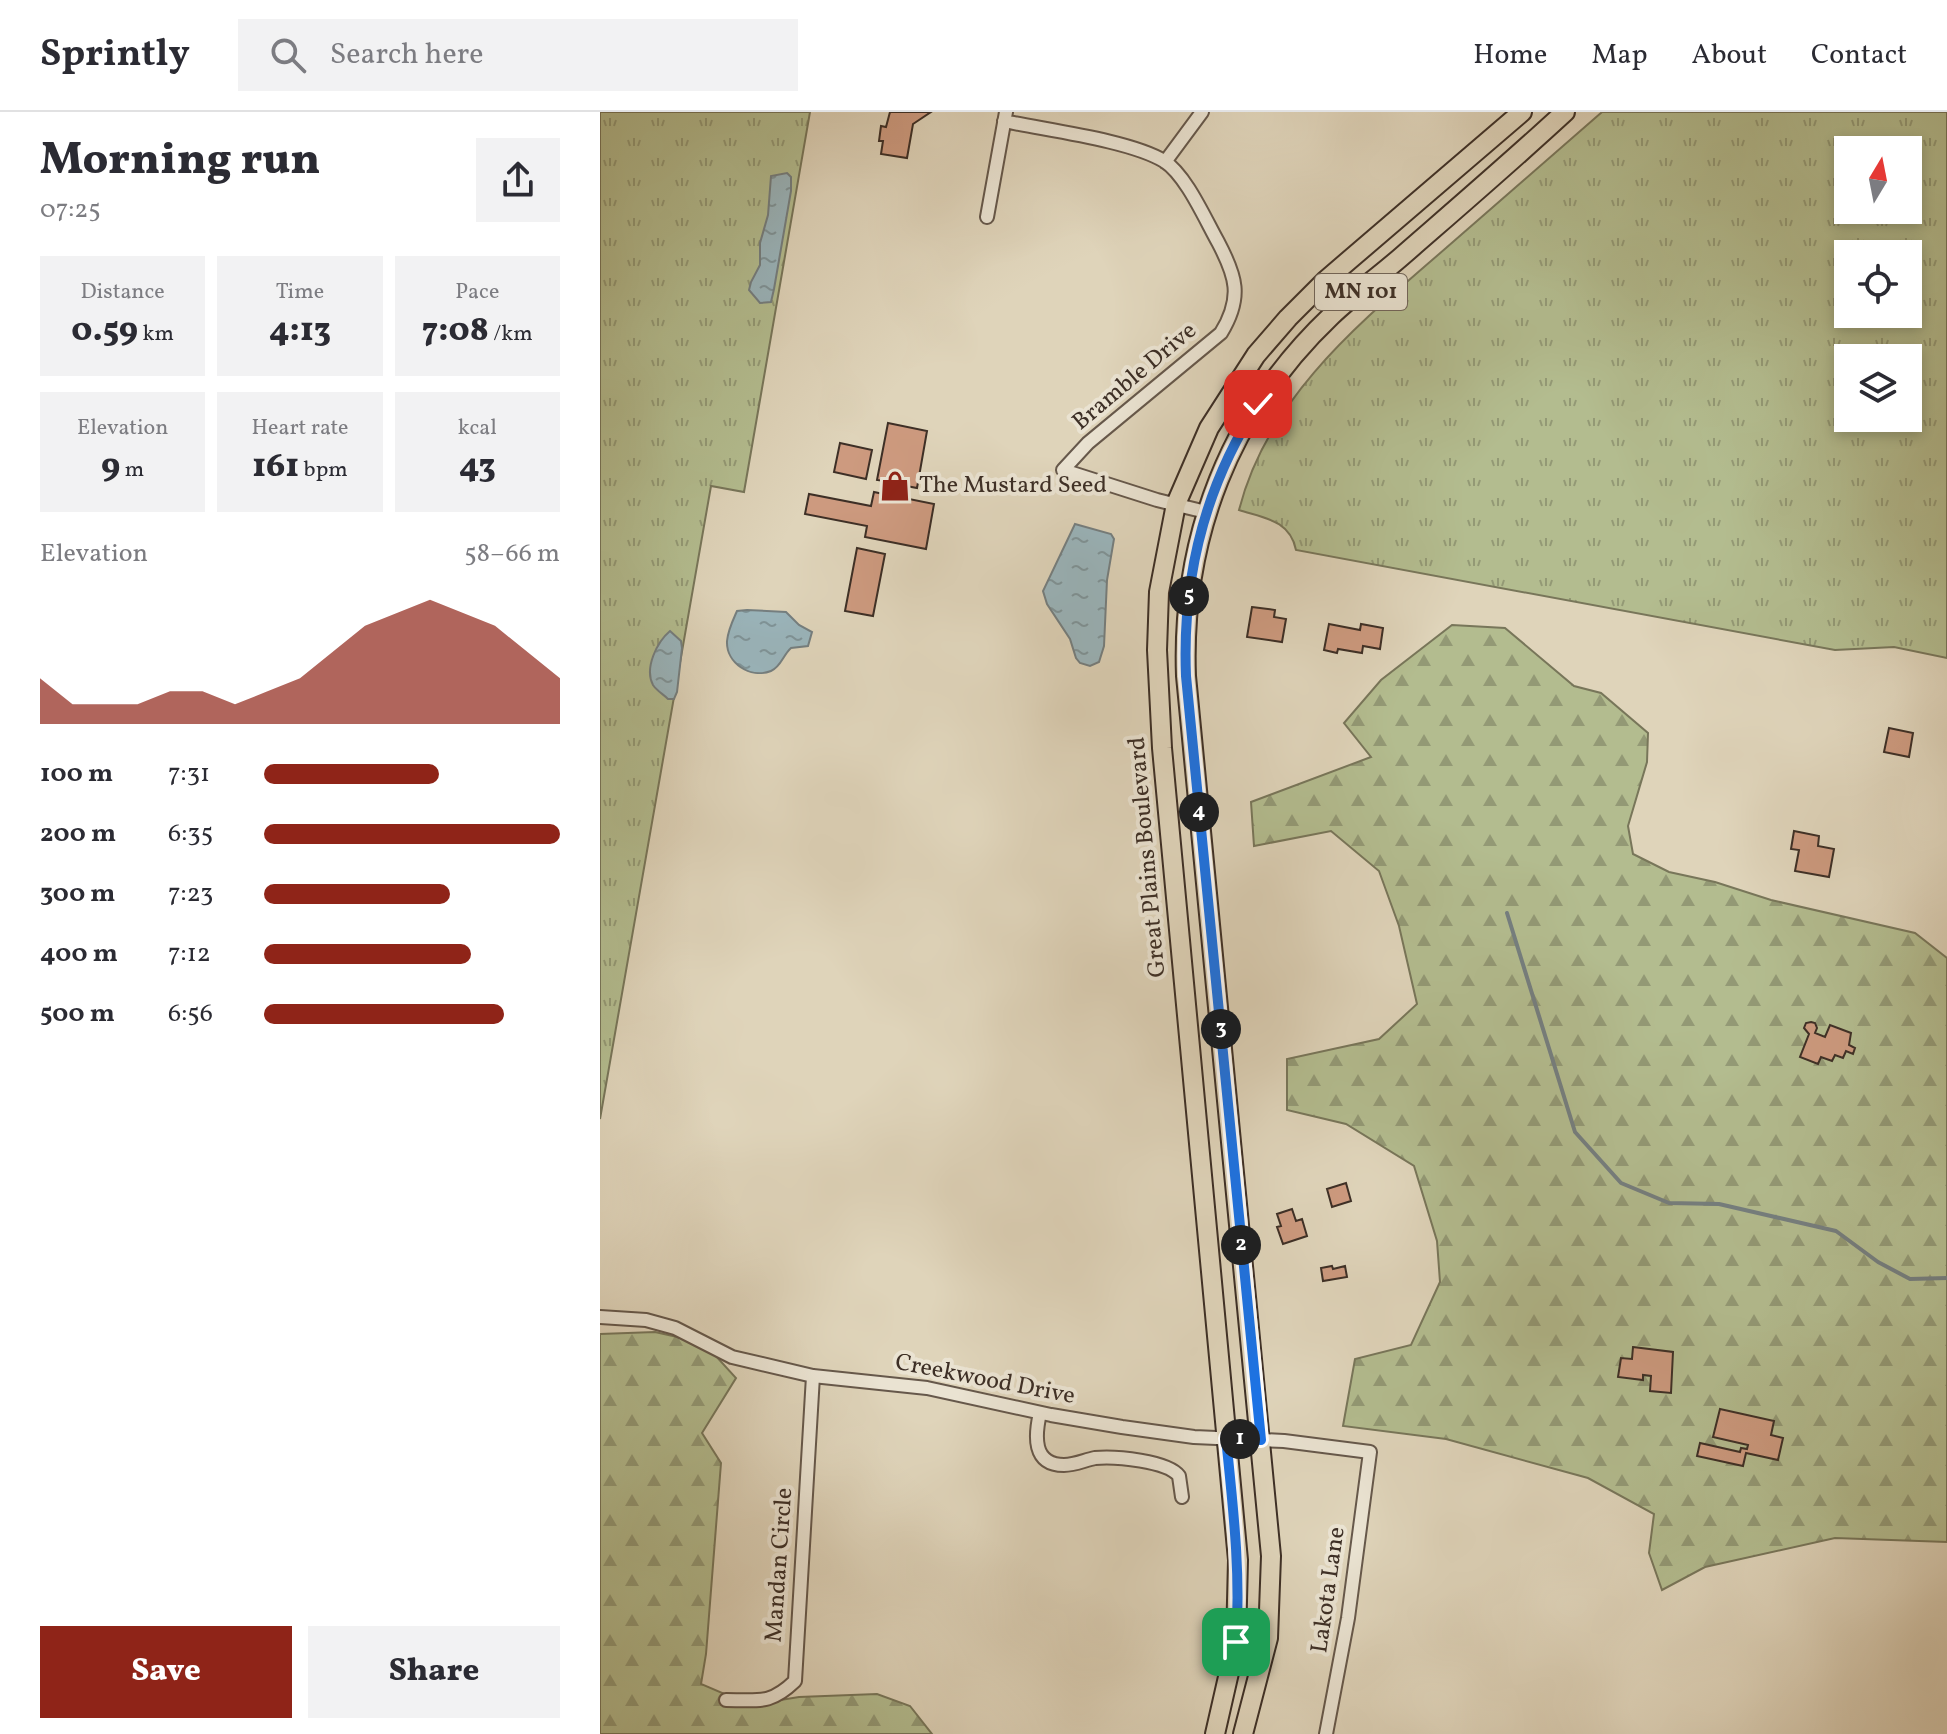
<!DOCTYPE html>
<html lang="en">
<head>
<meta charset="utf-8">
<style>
  body { margin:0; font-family:Vollkorn,serif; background:#f2f2f3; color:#2b2b33; height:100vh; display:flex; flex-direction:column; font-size:30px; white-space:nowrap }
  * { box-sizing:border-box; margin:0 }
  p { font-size:26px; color:#7c7c81 }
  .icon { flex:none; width:44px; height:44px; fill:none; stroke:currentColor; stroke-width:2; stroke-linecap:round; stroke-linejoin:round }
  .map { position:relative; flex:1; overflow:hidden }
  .details { display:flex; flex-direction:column; background:#fff; width:600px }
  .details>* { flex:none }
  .needle { width:52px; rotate:10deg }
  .tools { position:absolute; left:1234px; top:24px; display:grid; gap:16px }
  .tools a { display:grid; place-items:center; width:88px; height:88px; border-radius:0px; background:#fff; box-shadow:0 4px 12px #0003; font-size:40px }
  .pin { position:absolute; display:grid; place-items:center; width:68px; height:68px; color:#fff; margin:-34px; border-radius:16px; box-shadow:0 4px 12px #0006 }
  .km { position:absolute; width:40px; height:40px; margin:-20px; border-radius:50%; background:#222; color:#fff; font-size:22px; line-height:40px; text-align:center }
  .round { display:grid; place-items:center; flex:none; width:84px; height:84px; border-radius:0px; background:#f2f2f3 }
  .summary { display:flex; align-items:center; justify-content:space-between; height:136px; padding:0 40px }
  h1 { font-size:44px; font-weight:800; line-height:60px }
  .stats { display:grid; grid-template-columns:repeat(3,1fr); gap:12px; height:136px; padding:8px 40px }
  .stats div { display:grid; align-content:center; border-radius:0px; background:#f2f2f3; text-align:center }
  .stats b { font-size:34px; font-weight:800 }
  .stats small { font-size:22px; font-weight:400 }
  .stats p { font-size:22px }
  .chart { height:224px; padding:16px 40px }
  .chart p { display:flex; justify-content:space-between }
  .chart svg { width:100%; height:144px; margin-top:8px; fill:#8f2418; opacity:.7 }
  .action { display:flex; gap:16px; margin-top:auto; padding:16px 40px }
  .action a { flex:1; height:92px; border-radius:0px; background:#8f2418; color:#fff; font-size:32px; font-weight:800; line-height:92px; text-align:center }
  .action a+a { background:#f2f2f3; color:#2b2b33 }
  ul { padding:0 40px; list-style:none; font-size:26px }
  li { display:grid; grid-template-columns:128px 96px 1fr; align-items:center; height:60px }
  li i { height:20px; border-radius:10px; background:#8f2418 }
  header { display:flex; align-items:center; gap:48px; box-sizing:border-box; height:112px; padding:0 40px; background:#fff; border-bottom:2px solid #e1e1e2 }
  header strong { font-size:38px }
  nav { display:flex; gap:44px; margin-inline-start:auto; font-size:28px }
  .search { width:560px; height:72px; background:#f2f2f3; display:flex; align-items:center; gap:20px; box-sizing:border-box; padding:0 28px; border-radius:0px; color:#7c7c81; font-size:30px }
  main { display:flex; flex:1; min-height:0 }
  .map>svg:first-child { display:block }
</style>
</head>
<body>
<header>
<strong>Sprintly</strong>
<div class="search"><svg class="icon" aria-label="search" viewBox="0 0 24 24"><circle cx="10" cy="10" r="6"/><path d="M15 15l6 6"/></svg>Search here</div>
<nav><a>Home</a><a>Map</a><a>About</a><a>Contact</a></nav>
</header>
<main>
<section class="details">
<div class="summary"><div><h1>Morning run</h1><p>07:25</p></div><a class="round"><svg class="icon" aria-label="share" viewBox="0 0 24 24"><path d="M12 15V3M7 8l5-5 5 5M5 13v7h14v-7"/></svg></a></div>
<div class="stats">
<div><p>Distance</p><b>0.59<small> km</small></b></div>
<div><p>Time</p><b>4:13</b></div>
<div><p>Pace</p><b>7:08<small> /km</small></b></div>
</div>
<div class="stats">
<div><p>Elevation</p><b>9<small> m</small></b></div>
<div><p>Heart rate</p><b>161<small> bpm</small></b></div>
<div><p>kcal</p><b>43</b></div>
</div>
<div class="chart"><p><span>Elevation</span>58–66 m</p>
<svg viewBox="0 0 160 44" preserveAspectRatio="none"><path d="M0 44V30L10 38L20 38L30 38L40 34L50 34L60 38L70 34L80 30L90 22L100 14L110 10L120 6L130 10L140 14L150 22L160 30V44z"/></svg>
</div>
<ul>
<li><b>100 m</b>7:31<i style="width:59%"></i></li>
<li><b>200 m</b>6:35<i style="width:100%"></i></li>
<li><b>300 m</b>7:23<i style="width:63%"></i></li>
<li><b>400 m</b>7:12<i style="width:70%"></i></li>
<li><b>500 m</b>6:56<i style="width:81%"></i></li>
</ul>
<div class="action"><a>Save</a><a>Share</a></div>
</section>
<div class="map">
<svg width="1347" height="1622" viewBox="0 0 1347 1622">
  <defs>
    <pattern id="grass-tufts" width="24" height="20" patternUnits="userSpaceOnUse" patternTransform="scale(2)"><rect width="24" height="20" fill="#b3bc8f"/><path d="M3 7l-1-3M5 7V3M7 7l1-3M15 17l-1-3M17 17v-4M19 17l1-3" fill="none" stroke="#939975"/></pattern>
    <pattern id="forest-firs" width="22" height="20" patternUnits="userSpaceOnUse" patternTransform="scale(2)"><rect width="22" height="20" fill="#b3bc8f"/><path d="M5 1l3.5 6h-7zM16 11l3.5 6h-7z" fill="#939975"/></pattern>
    <pattern id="water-ripples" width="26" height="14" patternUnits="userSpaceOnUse" patternTransform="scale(2)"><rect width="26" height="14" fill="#9ab5bc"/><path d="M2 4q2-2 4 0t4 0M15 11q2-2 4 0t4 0" fill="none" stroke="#7f9499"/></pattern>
  </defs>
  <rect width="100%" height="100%" fill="#dfd4ba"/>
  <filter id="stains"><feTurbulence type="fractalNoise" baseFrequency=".0025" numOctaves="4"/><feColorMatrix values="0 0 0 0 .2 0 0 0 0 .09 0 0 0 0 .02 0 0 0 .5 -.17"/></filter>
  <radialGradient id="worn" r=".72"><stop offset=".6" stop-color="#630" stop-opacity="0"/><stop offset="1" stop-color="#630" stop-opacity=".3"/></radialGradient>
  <path fill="url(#grass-tufts)" stroke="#78765a" stroke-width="2" fill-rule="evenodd" d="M0,0H210L144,380L111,374L0,1007Z
    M1002,0H1347V546L1294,535L1235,538L696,438C690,408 664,406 639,398C668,284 761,210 846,136C898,91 950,45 1002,0ZM1248,38H1308V98H1248ZM1248,142H1308V202H1248ZM1248,246H1308V306H1248Z"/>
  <path fill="url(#forest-firs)" stroke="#78765a" stroke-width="2" d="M852,513L905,516L974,574L1001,581L1048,621L1047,650L1028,714L1033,742L1069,760L1115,770L1171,788L1315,821L1347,846V1430L1235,1426L1105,1455L1062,1478L1049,1441L1054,1402L988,1366L846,1327L743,1314L755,1247L811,1233L840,1170L837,1129L814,1054L746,1012L687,998V947L779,927L817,892L799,814L779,759L731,719L654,734L651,690L771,645L744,611L781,568Z
    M55,1220L104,1231L136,1266L102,1321L121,1351L106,1542L101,1572L150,1593L199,1585L277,1582L310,1594L332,1622H0V1222Z"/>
  <path fill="url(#water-ripples)" stroke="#757f80" stroke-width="2" d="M187,61L191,65V79L174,177L171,190L160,191L149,178L151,170L160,153V131L168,103L171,64Z
    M475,412L511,422L514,427L507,468L504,534L499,550L490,554L480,551L476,546L470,527L447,492L443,479Z
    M147,498L186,500L199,513L212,520L208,534L191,536C183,543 181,555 171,559C150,567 126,551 127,529C128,518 133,508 137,499Z
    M70,519L81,529L82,536L77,580L74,587H68C63,582 57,579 53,573C44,556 57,530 70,519Z"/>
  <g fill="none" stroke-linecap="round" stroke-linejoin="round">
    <path stroke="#757f80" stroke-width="4" d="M907,801L975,1020L1021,1071L1069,1091L1119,1092L1236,1119L1278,1150L1310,1167L1347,1166"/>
  </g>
  <path fill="#cd9a7f" stroke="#3d2f26" stroke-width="2" d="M290,0H331L313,12L307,46L281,42L283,29H279L281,14L286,15Z
    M288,311L327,319L317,376L301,373L299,385L334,392L326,437L265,425L267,414L205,402L209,382L271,394L274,380L288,383L291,370L277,368Z
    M240,331L272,338L266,367L234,360Z
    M257,436L285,442L273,504L245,499Z
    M652,495L675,498L674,505L686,507L682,530L647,525Z
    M729,512L760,518L761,512L783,516L780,537L763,534L762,541L738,537L737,541L724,538Z
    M1289,616L1313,621L1309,645L1284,640Z
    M1194,719L1219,724L1218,734L1234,737L1229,765L1195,759L1199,738L1191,737Z
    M1211,910L1215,911L1217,916L1215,921L1225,925L1230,913L1251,921L1249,933L1255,936L1253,942L1246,939L1243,946L1235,943L1232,949L1221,945L1218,952L1200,945L1209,922L1204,916L1206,911Z
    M746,1071L751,1089L732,1095L727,1077Z
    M692,1097L696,1109L702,1107L707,1124L683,1132L677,1115L681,1114L677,1102Z
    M732,1154L733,1157L745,1154L747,1165L723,1169L721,1156Z
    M1033,1235L1073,1240L1071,1281L1050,1279L1051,1264L1043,1263V1268L1018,1265L1021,1246L1032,1247Z
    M1120,1297L1174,1309L1171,1323L1183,1326L1178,1348L1146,1341L1143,1354L1097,1344L1100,1331L1140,1340L1141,1336L1147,1337L1148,1333L1113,1325Z"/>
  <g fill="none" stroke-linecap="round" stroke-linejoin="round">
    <g stroke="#66584b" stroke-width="16">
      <path id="street" d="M404,9C445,18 529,28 564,49C586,63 605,107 618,130C636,164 643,185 621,221L488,331L463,358L557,388L606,400
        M565,50L602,0
        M387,105L406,0
        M0,1205L46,1208L75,1216L132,1245L213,1264L327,1276L451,1303L522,1315L594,1325L684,1329L770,1340L748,1506L726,1622
        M440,1301C435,1323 432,1353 464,1353C475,1353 485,1348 495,1346C515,1344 568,1349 579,1364L582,1385
        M126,1588C159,1588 170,1593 195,1569L213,1264"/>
    </g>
    <g stroke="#3d2f26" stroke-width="22">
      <path id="primary" d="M615,1622L636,1530L638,1448L562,636L557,538L559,480L576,392L609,316L656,243L688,206L726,168L922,0
        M643,1622L668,1526L671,1444L586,564C581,425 630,300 731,204C753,183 778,165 801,145C856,97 912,49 965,0"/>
    </g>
    <use href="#street" stroke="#eae3d2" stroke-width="12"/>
    <use href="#primary" stroke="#dfd4ba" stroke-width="18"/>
  </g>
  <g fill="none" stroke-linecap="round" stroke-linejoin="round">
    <g stroke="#fff" stroke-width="16">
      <path id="route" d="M636,1530C641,1461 633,1395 626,1326L661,1328L586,564C582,466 605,374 658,292"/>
    </g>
    <use href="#route" stroke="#1a73e8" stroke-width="10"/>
  </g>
  <defs>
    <g id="shop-bare" transform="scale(2.4)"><path d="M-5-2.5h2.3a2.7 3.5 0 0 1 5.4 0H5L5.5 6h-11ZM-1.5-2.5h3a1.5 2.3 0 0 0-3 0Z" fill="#8f2418" stroke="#eae3d2" stroke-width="2.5" paint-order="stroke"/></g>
  </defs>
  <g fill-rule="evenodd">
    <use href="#shop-bare" x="295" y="374"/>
  </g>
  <g text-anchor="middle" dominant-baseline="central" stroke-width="8" stroke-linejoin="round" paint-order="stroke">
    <rect fill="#eae3d2" stroke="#71655a" stroke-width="2" x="715" y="162" width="92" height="36" rx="6"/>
    <g font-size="22" font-weight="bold" fill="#3d2f26">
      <text x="761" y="180">MN 101</text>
    </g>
    <g font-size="24" fill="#3d2f26" stroke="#eae3d2">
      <text transform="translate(535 265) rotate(-40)">Bramble Drive</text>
      <text transform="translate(548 745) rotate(-95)">Great Plains Boulevard</text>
      <text transform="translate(385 1268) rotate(11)">Creekwood Drive</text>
      <text transform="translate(180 1453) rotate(-86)">Mandan Circle</text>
      <text transform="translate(729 1478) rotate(-82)">Lakota Lane</text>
    </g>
    <g font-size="24" fill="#3d2f26" stroke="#eae3d2" text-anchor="start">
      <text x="319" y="374">The Mustard Seed</text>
    </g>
  </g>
  <rect width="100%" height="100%" filter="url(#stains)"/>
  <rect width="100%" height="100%" fill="url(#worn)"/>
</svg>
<div class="tools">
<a><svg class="needle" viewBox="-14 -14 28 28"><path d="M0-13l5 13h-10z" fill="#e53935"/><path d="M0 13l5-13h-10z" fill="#7c7c81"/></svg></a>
<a><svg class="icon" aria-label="locate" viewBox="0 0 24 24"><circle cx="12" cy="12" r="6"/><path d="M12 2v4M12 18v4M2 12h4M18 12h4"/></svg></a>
<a><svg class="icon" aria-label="layers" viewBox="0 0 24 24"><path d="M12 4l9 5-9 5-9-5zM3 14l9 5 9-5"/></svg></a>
</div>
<div class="pin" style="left:636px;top:1530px;background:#1e9e55"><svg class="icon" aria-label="arrive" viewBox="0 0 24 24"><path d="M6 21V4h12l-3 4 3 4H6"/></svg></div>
<div class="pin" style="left:658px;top:292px;background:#d93025"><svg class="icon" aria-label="check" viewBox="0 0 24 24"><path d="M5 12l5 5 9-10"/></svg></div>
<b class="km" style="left:640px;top:1327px">1</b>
<b class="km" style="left:641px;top:1133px">2</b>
<b class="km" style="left:621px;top:917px">3</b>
<b class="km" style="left:599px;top:700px">4</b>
<b class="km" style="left:589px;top:484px">5</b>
</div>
</main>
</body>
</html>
